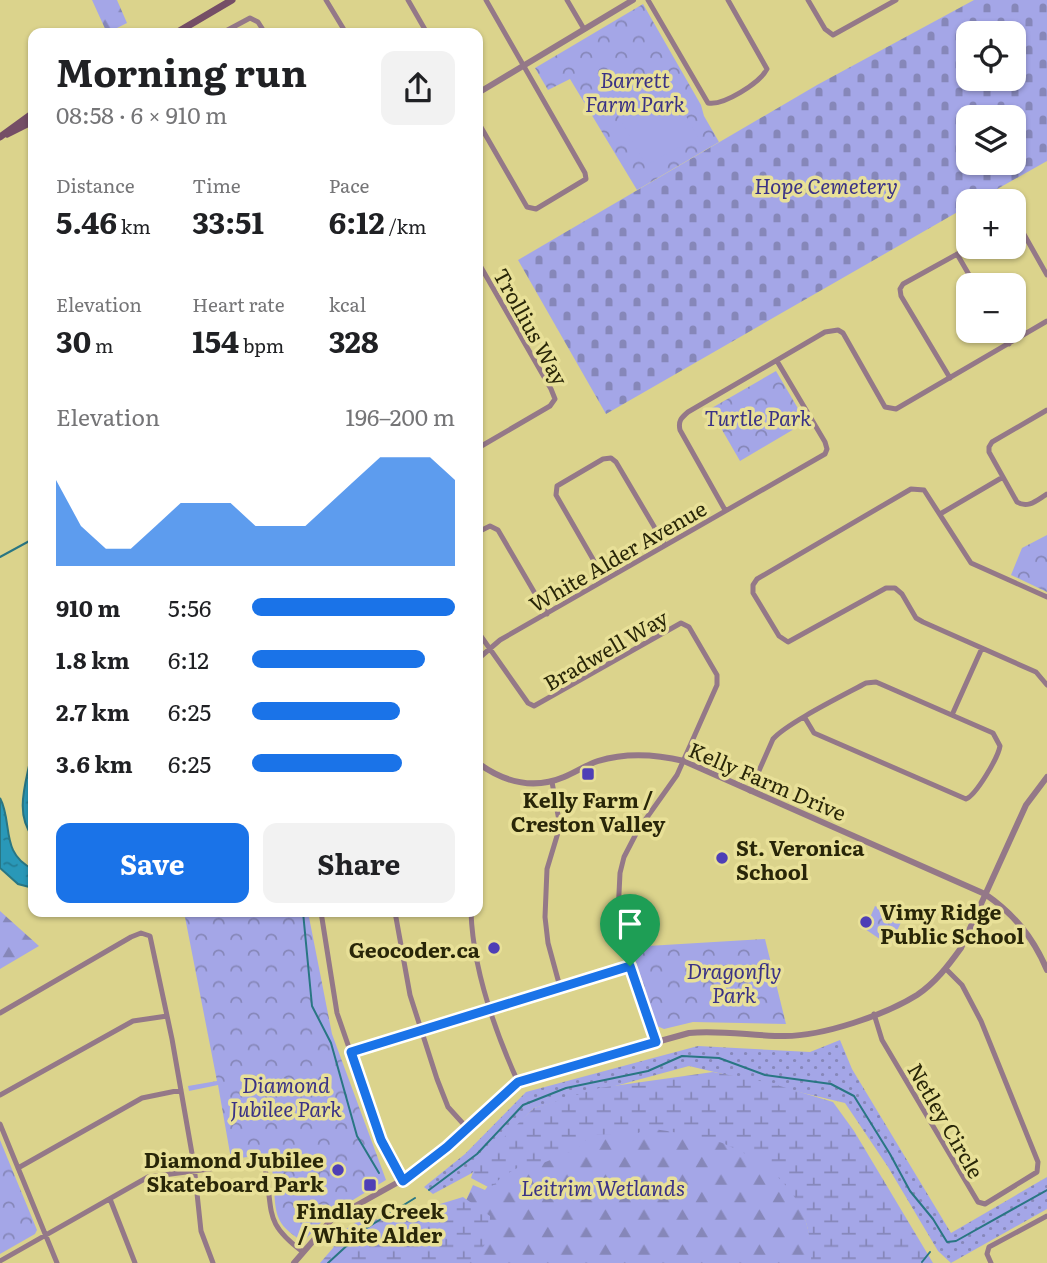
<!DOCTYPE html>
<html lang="en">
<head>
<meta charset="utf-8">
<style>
  body { margin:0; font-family:Literata,serif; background:#f2f2f2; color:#202124; height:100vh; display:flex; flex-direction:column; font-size:26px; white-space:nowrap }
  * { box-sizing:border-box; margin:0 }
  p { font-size:23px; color:#757577 }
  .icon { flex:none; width:38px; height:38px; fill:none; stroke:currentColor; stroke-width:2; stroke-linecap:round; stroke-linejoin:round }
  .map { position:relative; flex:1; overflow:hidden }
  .side { position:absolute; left:28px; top:28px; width:455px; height:889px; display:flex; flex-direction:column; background:#fff; border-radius:14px; box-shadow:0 2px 5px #0004 }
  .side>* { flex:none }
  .fabs { position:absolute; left:956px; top:21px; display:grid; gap:14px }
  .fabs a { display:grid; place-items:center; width:70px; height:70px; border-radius:14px; background:#fff; box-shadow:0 2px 5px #0004; font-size:35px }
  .pin { position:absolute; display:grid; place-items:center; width:60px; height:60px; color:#fff; margin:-72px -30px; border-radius:50% 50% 50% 0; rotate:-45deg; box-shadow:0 0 7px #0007 }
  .pin .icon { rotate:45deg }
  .round { display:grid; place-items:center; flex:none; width:74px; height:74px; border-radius:14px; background:#f2f2f2 }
  .summary { display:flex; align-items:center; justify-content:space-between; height:119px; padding:0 28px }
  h1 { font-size:38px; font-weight:700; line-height:52px }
  .metrics { display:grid; grid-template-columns:repeat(3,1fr); gap:10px; height:119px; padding:7px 28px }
  .metrics div { display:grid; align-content:center }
  .metrics b { font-size:30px; font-weight:700 }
  .metrics small { font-size:19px; font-weight:400 }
  .metrics p { font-size:19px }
  .chart { height:196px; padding:14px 28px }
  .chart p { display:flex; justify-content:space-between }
  .chart svg { width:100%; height:126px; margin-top:7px; fill:#1a73e8; opacity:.7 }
  .action { display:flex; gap:14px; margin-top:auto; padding:14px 28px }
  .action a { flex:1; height:80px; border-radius:14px; background:#1a73e8; color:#fff; font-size:28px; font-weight:700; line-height:80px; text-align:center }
  .action a+a { background:#f2f2f2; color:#202124 }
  ul { padding:0 28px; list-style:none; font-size:23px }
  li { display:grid; grid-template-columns:112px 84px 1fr; align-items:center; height:52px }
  li i { height:18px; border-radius:9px; background:#1a73e8 }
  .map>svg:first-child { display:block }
</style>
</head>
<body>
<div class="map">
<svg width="1047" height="1263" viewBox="0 0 1047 1263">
  <defs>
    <pattern id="grass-dots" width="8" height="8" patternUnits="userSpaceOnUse" patternTransform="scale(1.75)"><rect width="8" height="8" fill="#a4a6e7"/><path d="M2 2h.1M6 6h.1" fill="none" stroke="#8687b9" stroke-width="1.8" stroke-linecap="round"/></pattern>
    <pattern id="forest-firs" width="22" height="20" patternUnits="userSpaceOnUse" patternTransform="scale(1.75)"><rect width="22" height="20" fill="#a4a6e7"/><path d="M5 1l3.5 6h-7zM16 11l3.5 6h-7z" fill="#8687b9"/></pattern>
    <pattern id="wetland-marsh" width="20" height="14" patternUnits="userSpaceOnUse" patternTransform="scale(1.75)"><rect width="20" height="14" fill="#a4a6e7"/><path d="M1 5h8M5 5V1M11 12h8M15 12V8" fill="none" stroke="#8687b9"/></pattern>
    <pattern id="cemetery-stones" width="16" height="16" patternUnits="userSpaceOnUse" patternTransform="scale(1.75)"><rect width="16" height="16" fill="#a4a6e7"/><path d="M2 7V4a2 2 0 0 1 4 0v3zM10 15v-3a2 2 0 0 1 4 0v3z" fill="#8687b9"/></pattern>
    <pattern id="park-crowns" width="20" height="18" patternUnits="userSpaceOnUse" patternTransform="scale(1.75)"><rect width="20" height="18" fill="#a4a6e7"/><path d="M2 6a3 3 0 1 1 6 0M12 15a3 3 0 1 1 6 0" fill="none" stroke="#8687b9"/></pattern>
    <pattern id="water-ripples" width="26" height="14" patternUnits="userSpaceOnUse" patternTransform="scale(1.75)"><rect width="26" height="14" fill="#2998b8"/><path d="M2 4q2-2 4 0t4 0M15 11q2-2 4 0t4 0" fill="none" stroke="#237c94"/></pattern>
  </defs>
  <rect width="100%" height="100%" fill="#dbd38c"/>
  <path fill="url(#grass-dots)" d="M840,1040L852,1069L951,1233L1047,1177V1209L951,1263L938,1251L888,1167L845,1103L689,1066L534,1108L472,1173L433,1194L424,1187L465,1154L526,1092L698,1046L810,1052Z"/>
  <path fill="url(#forest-firs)" d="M92,0H117L127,23L107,33Z
    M0,911L39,946L0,969Z
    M671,1117L791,1166L817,1263H401L463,1207L473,1185L485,1190L499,1171L553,1120Z"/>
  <path fill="url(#wetland-marsh)" d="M713,1072L770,1083L833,1102L854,1131L933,1263H811C813,1203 780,1168 727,1145C707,1136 671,1132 648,1128L638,1133L592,1135L575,1150L543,1163L519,1167L503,1176L490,1188L471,1178L475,1166L534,1108L599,1088Z
    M463,1197L490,1216C490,1243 486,1246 467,1263H320L333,1248L339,1234L359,1220L391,1219Z"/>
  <path fill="url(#cemetery-stones)" fill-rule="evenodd" d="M974,0H1047V161L976,201H968V206L606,414L518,260L817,85ZM968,33H1013V79H968ZM968,117H1013V163H968Z"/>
  <path fill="url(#park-crowns)" d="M643,4L701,105L704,116L719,142L637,190L570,79L548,90L535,68Z
    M776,371L806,422L740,461L710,409Z
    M1047,535V592L1011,575L1022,548Z
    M875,906L903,918L890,946L865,929Z
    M184,912H308L332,1034L386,1180L328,1215L303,1242C295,1236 283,1229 279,1219C271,1200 278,1178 268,1159L257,1156L231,1159L218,1085L189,1091L188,1086L217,1081Z
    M765,939L786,1024L693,1022L664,1029L657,1026L631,947Z
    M0,1140L37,1230L35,1234L0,1254Z"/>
  <path fill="#a4a6e7" d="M659,69L698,137L646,165L608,98Z"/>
  <path fill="url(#water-ripples)" stroke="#297683" stroke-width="2" d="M33,758V837C15,815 25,786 30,761Z
    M0,798C13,822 0,854 33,869V888L18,884L0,868Z"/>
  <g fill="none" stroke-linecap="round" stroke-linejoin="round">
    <path stroke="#297683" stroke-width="2" d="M0,557L33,539
      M303,912L312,1006L331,1043L357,1136L379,1173
      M429,1190L477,1154L523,1105L566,1088L648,1071L682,1056L719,1058L765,1075L831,1084L854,1096L890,1154L910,1191L933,1219L947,1242L956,1241L1047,1190
      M922,1262L930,1252
      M328,1263L365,1229L415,1198"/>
    <path stroke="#947888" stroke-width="5" d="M326,0L346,33
      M408,0L427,33
      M567,0L584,29
      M648,0L708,103C723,106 760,83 767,69L728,0
      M808,0L825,29L833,35L896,0
      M222,33L250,18L258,22L265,33
      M478,122L527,207L536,209L586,179L585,173L486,0
      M1013,224L1021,229L1047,275
      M957,254L975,285
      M478,262L551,389L555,399L550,406L478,448
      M1002,331L1009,344
      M950,378L901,296L900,289L903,284L970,247
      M1047,410L992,442L989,447V452L1017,502C1028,509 1037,500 1047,494
      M725,510L680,430C678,421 681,418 688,412L825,332L838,330L843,333L885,407L896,409L1047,321
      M940,514L1003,477
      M478,532L490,526L498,530L547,614
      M605,580L556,495L557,486L603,459L611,458L616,462L665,545
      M1047,597L971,563L924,490L911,489L757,579L753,585V593L779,636L788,642L886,588H895L902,594L916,618L923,622L1036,672L1047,685
      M478,632L528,703L534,706L681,623L689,627L717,675V685L677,775L638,830L624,857L620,873L618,914L624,947L656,1042
      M478,659L500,640L825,454L827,449L825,442L777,361
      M952,715L982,648
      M552,782L560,826L547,869L545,917L548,943L560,987
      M750,791L773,739C787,723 844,695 866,683L876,682L993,733L1000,746C998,758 976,795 966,799L814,733L805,718
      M321,912L337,1013L381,1140L403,1181
      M395,912L410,995L437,1079L448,1107L468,1129
      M471,912C473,970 494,1029 518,1082
      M0,1013L131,937L141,933L150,936L172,1039L194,1165L201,1231L213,1263
      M874,1014L882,1040L978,1202L985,1204L1037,1172L1038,1162L981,1021L962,985L946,969
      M351,1052L630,966
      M0,1095L133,1021L167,1016
      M0,1124L57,1263
      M18,1168L142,1098L181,1090
      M110,1199L135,1263
      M0,1261L148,1177L255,1163L263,1165L265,1169C274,1213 263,1222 303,1252
      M991,1263L987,1254L989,1247L1047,1216"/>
    <path stroke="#947888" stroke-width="6" d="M478,93L633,0
      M478,763C504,782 533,790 564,777C576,772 586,765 598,761C627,752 655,754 684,761L985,894C1014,914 1033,937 1047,970
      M294,1263L332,1219L420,1170L518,1082L527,1078L689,1033C721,1030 753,1036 785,1036C823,1036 885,1015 917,995C935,983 948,966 961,948L1026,805L1047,777"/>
    <path stroke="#754e66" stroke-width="7" d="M176,33L232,0
      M7,134L33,121
      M0,137L33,113"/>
  </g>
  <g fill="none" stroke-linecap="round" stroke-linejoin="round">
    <g stroke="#fff" stroke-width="14">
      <path id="route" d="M630,966L656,1042L518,1082L447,1147L403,1181L381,1140L351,1052Z"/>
    </g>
    <use href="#route" stroke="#1a73e8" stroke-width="9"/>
  </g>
  <g fill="#4e3fb6" stroke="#e8e098" stroke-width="2.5">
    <rect x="581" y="767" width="14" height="14" rx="3.5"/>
    <circle cx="722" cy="858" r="7"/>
    <circle cx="866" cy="922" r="7"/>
    <circle cx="494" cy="948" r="7"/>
    <circle cx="338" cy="1170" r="7"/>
    <rect x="363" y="1178" width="14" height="14" rx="3.5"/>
  </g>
  <g text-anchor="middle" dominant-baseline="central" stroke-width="7" stroke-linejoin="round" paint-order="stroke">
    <g font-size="21" font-style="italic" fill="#3a3286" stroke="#e8e098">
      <text x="635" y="78">Barrett<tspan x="635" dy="24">Farm Park</tspan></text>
      <text x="826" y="184">Hope Cemetery</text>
      <text x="758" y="416">Turtle Park</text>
      <text x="734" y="969">Dragonfly<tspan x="734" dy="24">Park</tspan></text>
      <text x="286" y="1083">Diamond<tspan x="286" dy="24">Jubilee Park</tspan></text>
      <text x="603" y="1186">Leitrim Wetlands</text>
    </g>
    <g font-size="21" fill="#292608" stroke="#e8e098">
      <text transform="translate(532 326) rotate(61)">Trollius Way</text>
      <text transform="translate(617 555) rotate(-30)">White Alder Avenue</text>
      <text transform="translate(605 649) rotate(-30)">Bradwell Way</text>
      <text transform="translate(768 780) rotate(23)">Kelly Farm Drive</text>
      <text transform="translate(947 1120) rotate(60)">Netley Circle</text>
    </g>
    <g font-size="21" font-weight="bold" fill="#292608" stroke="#e8e098">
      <text x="588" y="798">Kelly Farm /<tspan x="588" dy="24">Creston Valley</tspan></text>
      <text x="736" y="846" text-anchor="start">St. Veronica<tspan x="736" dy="24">School</tspan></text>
      <text x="880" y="910" text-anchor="start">Vimy Ridge<tspan x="880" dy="24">Public School</tspan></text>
      <text x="480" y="948" text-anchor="end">Geocoder.ca</text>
      <text x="324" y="1158" text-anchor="end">Diamond Jubilee<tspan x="324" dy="24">Skateboard Park</tspan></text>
      <text x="370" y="1209">Findlay Creek<tspan x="370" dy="24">/ White Alder</tspan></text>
    </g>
  </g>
</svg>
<div class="fabs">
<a><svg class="icon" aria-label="locate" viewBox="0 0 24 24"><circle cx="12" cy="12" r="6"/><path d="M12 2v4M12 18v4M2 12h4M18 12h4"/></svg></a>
<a><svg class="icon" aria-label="layers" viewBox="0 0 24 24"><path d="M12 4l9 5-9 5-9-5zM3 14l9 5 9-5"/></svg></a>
<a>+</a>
<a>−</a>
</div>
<div class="pin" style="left:630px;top:966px;background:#1e9e55"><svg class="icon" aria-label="arrive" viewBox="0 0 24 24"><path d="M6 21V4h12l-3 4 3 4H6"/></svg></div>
<section class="side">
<div class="summary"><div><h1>Morning run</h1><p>08:58 · 6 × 910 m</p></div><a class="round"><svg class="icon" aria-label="share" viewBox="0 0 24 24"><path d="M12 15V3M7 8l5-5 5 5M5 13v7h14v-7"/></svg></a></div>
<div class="metrics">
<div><p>Distance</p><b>5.46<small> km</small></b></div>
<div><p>Time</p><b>33:51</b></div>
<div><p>Pace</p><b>6:12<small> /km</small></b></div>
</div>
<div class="metrics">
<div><p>Elevation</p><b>30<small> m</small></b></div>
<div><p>Heart rate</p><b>154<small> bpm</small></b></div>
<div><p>kcal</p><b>328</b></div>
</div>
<div class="chart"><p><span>Elevation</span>196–200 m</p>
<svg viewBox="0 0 160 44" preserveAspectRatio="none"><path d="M0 44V14L10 30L20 38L30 38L40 30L50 22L60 22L70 22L80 30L90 30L100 30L110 22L120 14L130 6L140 6L150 6L160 14V44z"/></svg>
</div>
<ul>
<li><b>910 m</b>5:56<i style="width:100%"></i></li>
<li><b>1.8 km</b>6:12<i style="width:85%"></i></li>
<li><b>2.7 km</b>6:25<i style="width:73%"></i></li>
<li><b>3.6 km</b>6:25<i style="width:74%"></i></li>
</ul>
<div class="action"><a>Save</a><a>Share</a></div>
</section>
</div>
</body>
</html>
